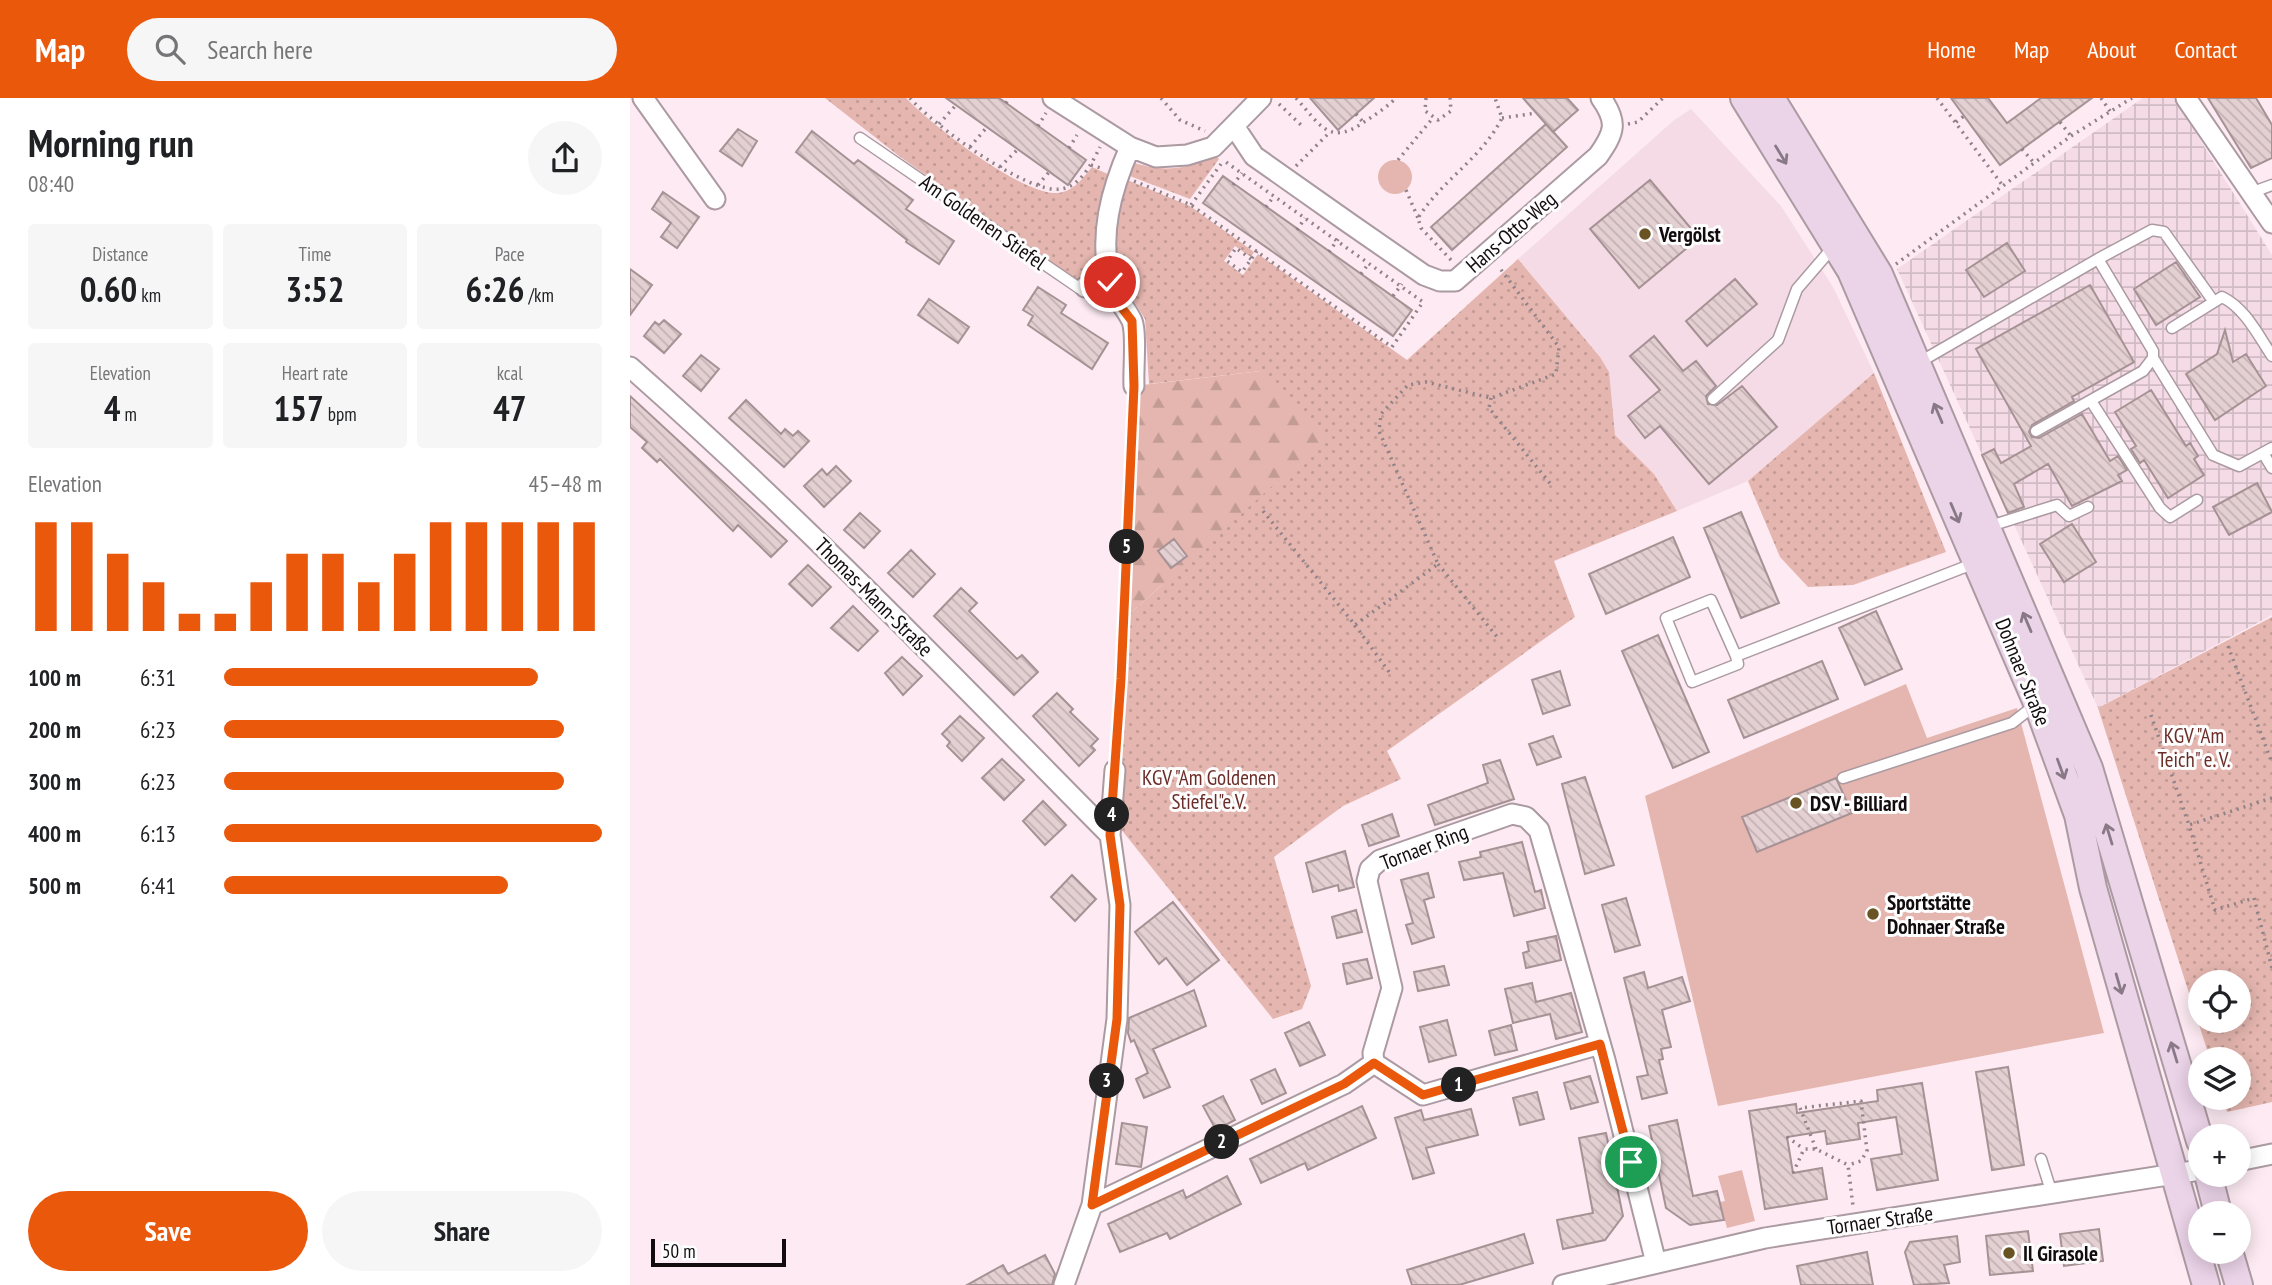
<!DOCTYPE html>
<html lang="en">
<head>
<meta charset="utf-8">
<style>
  body { margin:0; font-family:"PT Sans Narrow",sans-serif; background:#f6f6f6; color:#202124; height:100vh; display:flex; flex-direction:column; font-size:26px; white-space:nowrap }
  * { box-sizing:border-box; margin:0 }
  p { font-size:23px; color:#757577 }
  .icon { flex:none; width:38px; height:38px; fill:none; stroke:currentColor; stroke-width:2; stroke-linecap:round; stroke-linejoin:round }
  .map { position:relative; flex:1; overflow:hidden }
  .drawer { display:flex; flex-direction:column; background:#fff; width:630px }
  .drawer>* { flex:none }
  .controls { position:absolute; left:1558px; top:872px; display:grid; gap:14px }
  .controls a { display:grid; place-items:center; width:63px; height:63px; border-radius:50%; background:#fff; box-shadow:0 4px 18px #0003; font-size:35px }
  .scale { position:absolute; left:21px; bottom:18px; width:135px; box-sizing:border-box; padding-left:7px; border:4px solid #120c0f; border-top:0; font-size:19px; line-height:24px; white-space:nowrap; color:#120c0f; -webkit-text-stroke:5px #fdfdfd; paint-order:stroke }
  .pin { position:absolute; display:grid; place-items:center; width:60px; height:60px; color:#fff; margin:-30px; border:4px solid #fff; border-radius:50%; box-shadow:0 2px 7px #0007 }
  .km { position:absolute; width:35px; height:35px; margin:-18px; border-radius:50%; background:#222; color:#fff; font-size:19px; line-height:35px; text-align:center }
  .round { display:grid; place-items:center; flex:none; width:74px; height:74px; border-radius:37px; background:#f6f6f6 }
  .summary { display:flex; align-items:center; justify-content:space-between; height:119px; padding:0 28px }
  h1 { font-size:38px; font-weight:700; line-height:52px }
  .metrics { display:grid; grid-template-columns:repeat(3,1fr); gap:10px; height:119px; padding:7px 28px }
  .metrics div { display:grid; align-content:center; border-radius:7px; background:#f6f6f6; text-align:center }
  .metrics b { font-size:35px; font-weight:700 }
  .metrics small { font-size:19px; font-weight:400 }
  .metrics p { font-size:19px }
  .chart { height:196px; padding:14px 28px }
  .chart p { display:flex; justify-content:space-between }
  .chart svg { width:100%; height:126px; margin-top:7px; stroke:#ea580c; stroke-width:6 }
  .action { display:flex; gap:14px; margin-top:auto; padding:14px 28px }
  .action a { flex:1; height:80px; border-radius:42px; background:#ea580c; color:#fff; font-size:28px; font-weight:700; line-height:80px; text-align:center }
  .action a+a { background:#f6f6f6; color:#202124 }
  ul { padding:0 28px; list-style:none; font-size:23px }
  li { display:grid; grid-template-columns:112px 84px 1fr; align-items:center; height:52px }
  li i { height:18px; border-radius:9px; background:#ea580c }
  header { display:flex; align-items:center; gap:42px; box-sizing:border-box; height:98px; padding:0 35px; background:#ea580c; color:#fff }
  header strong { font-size:33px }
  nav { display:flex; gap:38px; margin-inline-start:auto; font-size:24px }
  .search { width:490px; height:63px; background:#f6f6f6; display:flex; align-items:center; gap:18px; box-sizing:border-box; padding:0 24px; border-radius:38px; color:#757577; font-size:26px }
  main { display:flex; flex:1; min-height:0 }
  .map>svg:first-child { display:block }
</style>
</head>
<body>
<header>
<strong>Map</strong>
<div class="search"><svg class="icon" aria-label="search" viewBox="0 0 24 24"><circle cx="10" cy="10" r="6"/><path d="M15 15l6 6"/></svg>Search here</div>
<nav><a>Home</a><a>Map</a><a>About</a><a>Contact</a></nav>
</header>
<main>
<section class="drawer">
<div class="summary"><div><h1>Morning run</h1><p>08:40</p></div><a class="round"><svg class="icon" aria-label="share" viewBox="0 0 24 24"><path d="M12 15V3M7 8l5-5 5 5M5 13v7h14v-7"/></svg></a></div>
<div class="metrics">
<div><p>Distance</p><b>0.60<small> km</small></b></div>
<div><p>Time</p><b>3:52</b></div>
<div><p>Pace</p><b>6:26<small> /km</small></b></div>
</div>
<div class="metrics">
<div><p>Elevation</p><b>4<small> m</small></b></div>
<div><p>Heart rate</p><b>157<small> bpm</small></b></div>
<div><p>kcal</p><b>47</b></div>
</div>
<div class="chart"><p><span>Elevation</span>45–48 m</p>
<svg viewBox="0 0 160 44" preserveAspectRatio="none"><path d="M5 44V6M15 44V6M25 44V17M35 44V27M45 44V38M55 44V38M65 44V27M75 44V17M85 44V17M95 44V27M105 44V17M115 44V6M125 44V6M135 44V6M145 44V6M155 44V6"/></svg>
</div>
<ul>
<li><b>100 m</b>6:31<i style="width:83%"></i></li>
<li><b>200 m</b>6:23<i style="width:90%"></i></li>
<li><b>300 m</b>6:23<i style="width:90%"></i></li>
<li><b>400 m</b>6:13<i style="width:100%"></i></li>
<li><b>500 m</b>6:41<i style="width:75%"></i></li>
</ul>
<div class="action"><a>Save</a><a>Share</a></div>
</section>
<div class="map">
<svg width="1642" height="1187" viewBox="0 0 1642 1187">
  <defs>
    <pattern id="industrial-grid" width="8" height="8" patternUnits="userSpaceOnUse" patternTransform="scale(1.75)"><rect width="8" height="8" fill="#f5dbe6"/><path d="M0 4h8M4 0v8" fill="none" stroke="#d1bbc4"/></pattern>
    <pattern id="grass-dots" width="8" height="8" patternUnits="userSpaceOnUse" patternTransform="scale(1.75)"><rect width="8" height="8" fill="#e5b6af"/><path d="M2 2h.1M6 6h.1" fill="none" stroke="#c39b95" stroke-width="1.8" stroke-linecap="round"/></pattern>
    <pattern id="forest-firs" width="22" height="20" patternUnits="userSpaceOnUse" patternTransform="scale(1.75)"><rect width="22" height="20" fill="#e5b6af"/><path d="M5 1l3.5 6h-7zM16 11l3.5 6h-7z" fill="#c39b95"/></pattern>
    <pattern id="building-back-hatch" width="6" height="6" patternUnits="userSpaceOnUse" patternTransform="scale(1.75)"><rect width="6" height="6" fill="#e4d0d2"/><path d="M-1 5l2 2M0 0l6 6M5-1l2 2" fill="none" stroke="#c3b1b3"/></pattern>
  </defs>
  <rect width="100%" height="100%" fill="#fdeaf2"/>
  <path fill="#f5dbe6" d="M1061,11L1151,108L1203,189L1244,275L1118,383L1047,413L1024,376L985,337L970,259L888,161L1043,23Z"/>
  <path fill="url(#industrial-grid)" d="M1513,0H1544L1642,157V517L1468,610L1267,171Z"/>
  <path fill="url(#grass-dots)" fill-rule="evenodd" d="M195,0H276C300,26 393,98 428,95C444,93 452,81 462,69L480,77L472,170L463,182L452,187L269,58Z
    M586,58L589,61L560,101L492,75L498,63C534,75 551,72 586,58Z
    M490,79L560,108L624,154L621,159L605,148L594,163L613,177L628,156L777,262L888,161L970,259L979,274L985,337L1024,376L1047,413L924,463L945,519L757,653L771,681L713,708L644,759L681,888L672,911L643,921L486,725L485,672L494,521L532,487L631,273L519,286L515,221L487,176L482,151Z
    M1244,275L1316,454L1223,487L1178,489L1150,459L1118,383Z
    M1642,519V1004L1597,1014L1592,999H1608V961H1580L1468,610ZM1570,884H1608V922H1570Z"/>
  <path fill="url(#forest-firs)" d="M631,273L698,338L494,521L504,288Z"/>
  <path fill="#e5b6af" d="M748 79a17 17 0 1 1 34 0a17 17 0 1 1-34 0Z
    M1276,586L1297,640L1387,610L1474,935L1088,1008L1015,698Z
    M1112,1072L1125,1123L1097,1130L1090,1104L1095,1103L1088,1078Z"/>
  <path fill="url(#building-back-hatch)" stroke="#a69295" stroke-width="2" d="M316,0H369L456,62L438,87Z
    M680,0H744L708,32Z
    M893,0H937L948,12L923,34Z
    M1321,0H1358L1377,25L1411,0H1462L1370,67Z
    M1578,0H1626L1642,27V60L1621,70Z
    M916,26L937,49L822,152L801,129Z
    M108,31L127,43L112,68L90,53Z
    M182,33L224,66L228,62L283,102L276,111L324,143L309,166L276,144L277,142L166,54Z
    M593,78L782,212L763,238L573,105Z
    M1020,82L1069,140L1009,190L960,131Z
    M33,94L69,119L47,150L31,139L41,125L22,111Z
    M1377,145L1395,173L1354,199L1336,172Z
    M1546,164L1570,199L1526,227L1504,191Z
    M0,171L22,187L0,217Z
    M1105,181L1127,206L1077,248L1056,223Z
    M1460,187L1504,264L1442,299L1444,303L1402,327L1399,334L1402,339L1409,340L1452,316L1480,363L1488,358L1497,372L1488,377L1492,383L1442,408L1418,366L1384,386L1394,409L1378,415L1352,357L1364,351L1371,365L1401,348L1346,251Z
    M408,189L436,207L431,215L478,245L462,271L398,227L403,218L393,212Z
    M299,201L339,229L328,245L288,217Z
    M34,222L51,236L34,255L14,238L25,224L29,227Z
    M1595,232L1603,264L1616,256L1636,288L1585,322L1556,276L1587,256Z
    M1024,238L1053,273L1066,263L1086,288L1076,298L1078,306L1087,307L1112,288L1147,329L1079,386L1030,328L1015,340L998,318L1030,292L1000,258Z
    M71,257L89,271L71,293L53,278Z
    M1521,292L1556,348L1560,345L1568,358L1564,361L1574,377L1538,400L1514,362L1510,365L1501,351L1506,348L1485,314Z
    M0,298L157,443L141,459L108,427L103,433L30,361L27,364L12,350L17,344L0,329Z
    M116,302L151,336L155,331L163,338L168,333L179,343L154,369L99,320Z
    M206,368L221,383L194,409L174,388L192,371L197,377Z
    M1627,385L1642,414L1599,437L1583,409Z
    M1111,414L1149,505L1111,520L1074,430Z
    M230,415L250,433L234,450L214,432Z
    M1442,426L1466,464L1434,484L1410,446Z
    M1043,439L1060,479L976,516L959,476Z
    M544,441L557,458L541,470L528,453Z
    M281,452L305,476L283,499L258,475Z
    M178,467L201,489L182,508L159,486Z
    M331,490L347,505L339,513L387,561L392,557L408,574L384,597L304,518Z
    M223,508L248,533L228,553L201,530Z
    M1246,513L1272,571L1235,587L1209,530Z
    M1028,537L1079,654L1043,670L992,553Z
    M272,559L292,578L273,597L255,575Z
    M1192,563L1208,601L1114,640L1098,602Z
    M930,573L940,607L913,616L902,582Z
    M427,595L443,611L440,614L468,641L461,648L465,652L449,668L403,618Z
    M330,618L354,640L332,663L317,648L320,644L312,636Z
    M923,638L931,659L907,667L899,646Z
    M372,661L394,682L374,702L352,680Z
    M870,662L884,701L805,727L798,707L858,685L853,667Z
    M955,679L984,767L955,776L932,686Z
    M1206,680L1222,715L1127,754L1112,719Z
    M413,703L436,727L415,747L393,723Z
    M762,716L769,738L739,748L732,727Z
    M892,744L905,794L911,792L915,810L884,818L873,775L834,782L829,764L851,759L850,754Z
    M715,753L724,789L709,793L708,787L683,794L676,765Z
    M798,775L804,799L794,802L804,839L782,846L776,827L783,825L771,782Z
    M442,777L466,801L445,823L421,799Z
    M996,800L1010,847L985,854L972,807Z
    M543,804L589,862L557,887L536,860L529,866L505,834Z
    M726,812L732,834L707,840L702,819Z
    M926,838L931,862L896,870L893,855L899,853L897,844Z
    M737,861L742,880L717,886L713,866Z
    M814,868L819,887L788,893L784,874Z
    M1014,874L1018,890L1052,879L1060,903L1032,912L1041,949L1031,951L1033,961L1029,962L1037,995L1012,1001L1007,979L1018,977L994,880Z
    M902,885L906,904L941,895L952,934L926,941L920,916L883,925L875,891Z
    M564,892L576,928L523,951L540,989L514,1000L506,981L518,975L504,942L501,944L498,935L499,920Z
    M817,922L826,957L799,964L790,929Z
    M679,924L695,957L670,968L655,935Z
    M881,927L887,952L865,957L859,933Z
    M1378,969L1394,1067L1362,1072L1346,974Z
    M645,971L656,995L632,1006L621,982Z
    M960,978L968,1004L941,1011L934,985Z
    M1292,985L1308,1082L1247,1092L1241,1061L1272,1056L1266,1019L1228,1025L1230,1041L1197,1046L1195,1033L1157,1039L1163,1075L1192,1070L1197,1101L1135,1111L1119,1013L1166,1006L1167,1015L1248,1003L1247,992Z
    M907,994L914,1021L890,1027L883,1000Z
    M593,998L605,1022L586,1032L573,1008Z
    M732,1008L746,1040L678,1072L675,1065L631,1085L620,1061Z
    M841,1011L848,1037L796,1050L804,1075L783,1081L765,1020L791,1012L794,1022Z
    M1047,1022L1063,1098L1087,1093L1094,1122L1060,1127L1036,1110L1019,1028Z
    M492,1025L517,1029L511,1069L486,1066Z
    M976,1035L993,1118L975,1142L933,1151L927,1122L963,1115L949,1040Z
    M597,1078L611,1106L540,1141L537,1135L490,1154L478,1126L553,1092L556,1100Z
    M1469,1131L1473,1163L1434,1168L1430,1136Z
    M1398,1133L1403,1173L1360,1177L1356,1138Z
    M894,1136L903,1165L829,1187H782L777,1172Z
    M1327,1138L1330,1164L1314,1167L1319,1185L1284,1187L1275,1154L1280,1144Z
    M1237,1154L1243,1187H1171L1167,1168Z
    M415,1157L425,1176L422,1187H337L373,1167L378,1176Z"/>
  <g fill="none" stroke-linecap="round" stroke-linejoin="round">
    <g stroke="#ab9aa1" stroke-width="13">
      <path id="service" d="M230,40L449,190L455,189
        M1623,94L1642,87
        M1468,161L1522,132L1534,134L1584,204
        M1542,230L1592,199C1615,210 1628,237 1642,258
        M1523,260L1583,357L1609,368L1642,350
        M1288,265L1468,161L1523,253V260L1513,273L1406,333
        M1083,301L1148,242L1167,191L1204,148
        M1461,303L1530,410L1540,419L1567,402
        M1633,355L1642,370
        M1357,429L1427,407L1439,418L1458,409
        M1106,558L1108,566L1062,584L1036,520L1081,502L1106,558L1345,465
        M1213,680L1382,625L1404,608
        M1411,1061L1422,1096"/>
    </g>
    <g stroke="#ab9aa1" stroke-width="23">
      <path id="minor" d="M13,0L85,101
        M423,0L500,49L526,59L557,57L583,49L631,0
        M1556,0L1642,125
        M604,28L624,58L719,125L794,177L810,183H825L968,58C985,34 988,24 971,0
        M500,49C481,92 468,139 481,185C485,200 496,210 502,223C507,236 503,272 504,288
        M455,189L480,184
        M0,269C168,417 323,578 480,737
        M744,965L793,997L970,946
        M1608,1063L1642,1056
        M462,1107L714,986L744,965L743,955L762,890L737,783L740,771L750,762L882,716L896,719L909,732L975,962L1026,1165
        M434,1187L462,1107L487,921L490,807L480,737L485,672
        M933,1187L1135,1140L1570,1072"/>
    </g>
    <g stroke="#ab9aa1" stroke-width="30">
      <path id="secondary" d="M1114,0L1221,173L1407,605L1448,717L1463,790L1576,1187
        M1141,0L1249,176L1459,670L1570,1043
        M1578,1076L1588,1115
        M1599,1153L1609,1187"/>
    </g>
    <path stroke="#8f8288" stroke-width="3.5" stroke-dasharray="2 5" stroke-linecap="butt" d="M280,0C302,26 398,97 431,91C451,88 462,65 470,49
      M531,0L550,22L575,33
      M666,0C688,24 698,48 731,26C743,18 755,11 766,0
      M796,0L795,13L808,22L821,13L820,0
      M1307,0L1373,88
      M1471,0L1480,13
      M376,5L379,0
      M649,6L671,27
      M726,16L733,24
      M872,20L906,15
      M1326,24L1334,18
      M1430,24L1441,38
      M309,26L326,7
      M998,26L1008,24L1033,0
      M408,28L416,15
      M340,49L357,29
      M439,50L447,37
      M1392,51L1405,66
      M768,62L802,21
      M461,67L474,71
      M666,68L700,34
      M370,69L388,51
      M504,83L561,107L762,249L793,204L593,62
      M408,87L419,74
      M603,87L612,75
      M776,92L788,120
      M561,107L591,66
      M636,109L644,98
      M667,132L675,120
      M699,154L708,141
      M621,161L606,150L597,163L612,174L627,153
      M821,162L791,130L788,120C812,82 852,60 872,20L865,0
      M1266,166L1441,38L1502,0
      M731,176L739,165
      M763,198L772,186
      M861,300L859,310L923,389
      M633,413L725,527L808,466L749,333L751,316L778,287L796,284L861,300L926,276L929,249L869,169
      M808,466L868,540
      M725,527L762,578
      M1598,548L1642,665
      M1521,617L1559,727
      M486,656L503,304
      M1642,700L1559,727L1585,812L1624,800L1642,870
      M1157,1039L1174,1051
      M1186,1051L1170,1010L1231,1003L1237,1053L1231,1063L1218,1067
      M1163,1075L1174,1051H1186L1218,1067L1223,1108"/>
    <use href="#service" stroke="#fff" stroke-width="10"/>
    <use href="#minor" stroke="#fff" stroke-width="19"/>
    <use href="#secondary" stroke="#ebd3e8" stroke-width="26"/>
  </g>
  <defs><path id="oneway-shaft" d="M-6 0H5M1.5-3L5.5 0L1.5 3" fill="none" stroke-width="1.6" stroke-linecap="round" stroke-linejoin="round" transform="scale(1.75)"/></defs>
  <g stroke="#897986">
    <use href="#oneway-shaft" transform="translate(1151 57) rotate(59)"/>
    <use href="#oneway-shaft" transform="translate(1308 315) rotate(-113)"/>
    <use href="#oneway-shaft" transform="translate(1325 415) rotate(67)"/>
    <use href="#oneway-shaft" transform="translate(1397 524) rotate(-113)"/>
    <use href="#oneway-shaft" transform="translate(1431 671) rotate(70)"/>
    <use href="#oneway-shaft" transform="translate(1479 736) rotate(-107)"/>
    <use href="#oneway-shaft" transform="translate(1489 886) rotate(74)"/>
    <use href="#oneway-shaft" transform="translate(1544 954) rotate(-107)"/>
  </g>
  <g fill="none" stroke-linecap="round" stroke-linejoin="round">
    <g stroke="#fff" stroke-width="14">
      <path id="route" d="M480,184L488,205L502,223L504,288L491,581L480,737L490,807L487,921L462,1107L714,986L744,965L793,997L970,946L1001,1064"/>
    </g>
    <use href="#route" stroke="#ea580c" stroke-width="9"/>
  </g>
  <g fill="#6a5323" stroke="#fdfdfd" stroke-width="2.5">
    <circle cx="1015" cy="136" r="7"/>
    <circle cx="1166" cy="705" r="7"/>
    <circle cx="1243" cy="816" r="7"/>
    <circle cx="1379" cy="1155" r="7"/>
  </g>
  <g text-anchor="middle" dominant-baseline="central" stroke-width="6" stroke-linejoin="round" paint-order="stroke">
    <g font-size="21" fill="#120c0f" stroke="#fdfdfd">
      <text transform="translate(353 124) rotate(35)">Am Goldenen Stiefel</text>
      <text transform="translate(881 134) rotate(-41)">Hans-Otto-Weg</text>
      <text transform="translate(244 499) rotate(45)">Thomas-Mann-Straße</text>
      <text transform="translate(1393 574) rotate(68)">Dohnaer Straße</text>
      <text transform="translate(794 749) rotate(-21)">Tornaer Ring</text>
      <text transform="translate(1250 1122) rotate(-8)">Tornaer Straße</text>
    </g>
    <g font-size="21" font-weight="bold" fill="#120c0f" stroke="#fdfdfd" text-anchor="start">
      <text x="1029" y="136">Vergölst</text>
      <text x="1180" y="705">DSV - Billiard</text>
      <text x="1257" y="804">Sportstätte<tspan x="1257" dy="24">Dohnaer Straße</tspan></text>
      <text x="1393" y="1155">Il Girasole</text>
    </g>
    <g font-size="21" fill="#6c2d28" stroke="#fdfdfd">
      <text x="1564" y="637">KGV "Am<tspan x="1564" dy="24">Teich" e. V.</tspan></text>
      <text x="579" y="679">KGV "Am Goldenen<tspan x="579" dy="24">Stiefel"e.V.</tspan></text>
    </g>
  </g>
</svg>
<div class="controls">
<a><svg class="icon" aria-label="locate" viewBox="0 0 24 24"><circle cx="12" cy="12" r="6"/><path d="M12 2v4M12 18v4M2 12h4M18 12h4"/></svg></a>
<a><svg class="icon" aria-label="layers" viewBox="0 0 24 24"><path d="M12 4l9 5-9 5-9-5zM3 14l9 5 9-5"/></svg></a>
<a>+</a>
<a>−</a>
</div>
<div class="scale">50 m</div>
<div class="pin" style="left:1001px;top:1064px;background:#1e9e55"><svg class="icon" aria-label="arrive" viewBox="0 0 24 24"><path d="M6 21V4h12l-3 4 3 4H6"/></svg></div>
<div class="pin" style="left:480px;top:184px;background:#d93025"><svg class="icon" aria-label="check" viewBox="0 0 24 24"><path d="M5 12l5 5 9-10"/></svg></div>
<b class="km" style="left:829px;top:987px">1</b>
<b class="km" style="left:592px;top:1044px">2</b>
<b class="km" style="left:477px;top:983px">3</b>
<b class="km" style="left:482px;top:717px">4</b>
<b class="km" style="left:497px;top:449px">5</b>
</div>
</main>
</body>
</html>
